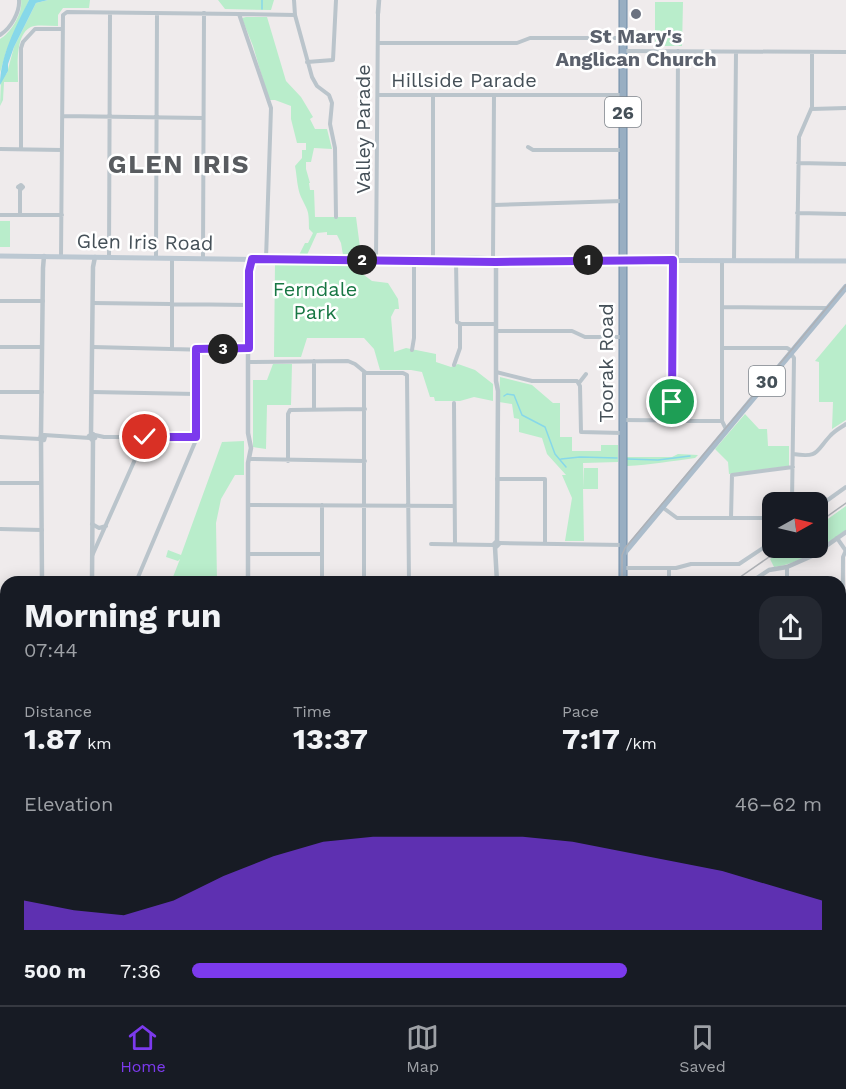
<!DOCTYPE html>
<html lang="en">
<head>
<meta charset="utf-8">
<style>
  body { margin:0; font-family:"Work Sans",sans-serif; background:#242831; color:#f1f3f6; height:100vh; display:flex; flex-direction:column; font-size:22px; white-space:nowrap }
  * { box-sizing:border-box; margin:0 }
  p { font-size:20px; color:#9ea1a6 }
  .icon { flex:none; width:33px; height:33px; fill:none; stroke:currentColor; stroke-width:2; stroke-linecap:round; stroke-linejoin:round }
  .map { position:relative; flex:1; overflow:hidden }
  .panel { position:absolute; left:0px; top:576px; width:846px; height:429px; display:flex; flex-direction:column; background:#171b24; border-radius:18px 18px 0 0; box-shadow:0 3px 15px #0003 }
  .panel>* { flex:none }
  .needle { width:39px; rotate:82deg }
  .controls { position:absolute; left:762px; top:492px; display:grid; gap:12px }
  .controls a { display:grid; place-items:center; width:66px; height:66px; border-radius:12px; background:#171b24; box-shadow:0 3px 15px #0003; font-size:30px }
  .pin { position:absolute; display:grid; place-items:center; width:51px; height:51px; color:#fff; margin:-26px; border:3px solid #fff; border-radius:50%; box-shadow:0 2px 6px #0007 }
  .km { position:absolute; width:30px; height:30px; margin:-15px; border-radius:50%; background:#222; color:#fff; font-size:16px; line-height:30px; text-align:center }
  .round { display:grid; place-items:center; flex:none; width:63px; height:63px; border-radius:18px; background:#242831 }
  .summary { display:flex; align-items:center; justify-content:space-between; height:102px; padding:0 24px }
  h1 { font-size:33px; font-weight:700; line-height:45px }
  .stats { display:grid; grid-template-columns:repeat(3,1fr); gap:9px; height:102px; padding:6px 24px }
  .stats div { display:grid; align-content:center }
  .stats b { font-size:30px; font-weight:700 }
  .stats small { font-size:16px; font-weight:400 }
  .stats p { font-size:16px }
  .chart { height:168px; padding:12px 24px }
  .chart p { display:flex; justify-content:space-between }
  .chart svg { width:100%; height:108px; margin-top:6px; fill:#7c3aed; opacity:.7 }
  ul { padding:0 24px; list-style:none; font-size:20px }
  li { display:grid; grid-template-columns:96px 72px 1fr; align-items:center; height:45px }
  li i { height:15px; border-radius:8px; background:#7c3aed }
  .menu { display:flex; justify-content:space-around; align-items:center; height:84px; border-top:2px solid #363941; background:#171b24; font-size:16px; color:#9ea1a6 }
  .menu a { display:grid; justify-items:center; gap:3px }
  .menu .active { color:#7c3aed }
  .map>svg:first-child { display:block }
</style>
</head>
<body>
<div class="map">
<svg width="846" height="1005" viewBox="0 0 846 1005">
  <rect width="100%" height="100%" fill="#efebec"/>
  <path fill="#b9edcb" d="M21,0H29L6,52L0,73V39C11,33 23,13 21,0Z
    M48,0H90L89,8H63L58,15V26C50,26 41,25 34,26C14,31 18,67 18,82H4L3,100L0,106L1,80L7,73L14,47L36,3Z
    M218,0H274L271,10L225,9Z
    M655,2H683L682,46H655Z
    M246,17H267L286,81L301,97L313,117L310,119L315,129H327L332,149L314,148L311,162H306V169L310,183H309L310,190H314L315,217H356L361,255H343L341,243L337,235H327V232L317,233L307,255H299L305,243H308L313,233L309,229C309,209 308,212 301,197C297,188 297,176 295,166L302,158V150H306V143H297L291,119V106L275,100H269L253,46L243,21L242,18Z
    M0,221H10V247H0Z
    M275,263L364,264V275L372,281L388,283L398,299L399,309H395L391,317L394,352L406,348L436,354V362L451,367L458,364L475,370L493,384V401L474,397L460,401H435L434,397H430L422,372L411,370H380L374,349L364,338H307L301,357H274Z
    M846,324V420L832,429L833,402H819V362L815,361Z
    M273,364H292L291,405H267L266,449L253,447V380H267Z
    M500,377L532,385L553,403H560V437H572V451H601V445H618V462L583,463L584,488V468H598V489H583L584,541H565L572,498L562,475H566L547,454L542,438L519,432V419L514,418L512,404L499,402Z
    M745,414L759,429H767L768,446H789V466L729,474L728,462L715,449Z
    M244,441V475H235L221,499L216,523L217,581L219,582H171L180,559L178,561L166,557L168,550L181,555L222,442Z
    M678,454L698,455L695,458C672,461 650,465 627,466V457H672Z
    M846,506V530C823,546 801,564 774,567L770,559L786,548H818V526Z
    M841,827H846V857L840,856Z
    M339,999H424V1005H339Z"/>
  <path fill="#87d8e9" d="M29,0H48L36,3L14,47L8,64V71L0,85C0,56 16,26 29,0Z"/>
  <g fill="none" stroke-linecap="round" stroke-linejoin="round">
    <path stroke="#87d8e9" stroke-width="1.5" d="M262,9V0
      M504,396L507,394L514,395L522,415L545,427L555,454L566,467
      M561,459L580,457L617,458
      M627,459L658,460L690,456"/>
    <g stroke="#6f8ba6" stroke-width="9">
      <path id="trunk" d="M623,0V582
        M620,1005V999"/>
    </g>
    <path stroke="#bac4cb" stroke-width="4" d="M294,0L295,15L312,77L317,86L329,95L332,103L330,124L335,148L336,217
      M239,14L295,15
      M0,35C11,28 20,12 19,0
      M379,43H517L530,38H622
      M623,51L846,52
      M307,62L333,60L336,0
      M378,95H623
      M812,109L846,108
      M62,116L203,118
      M528,147L533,150H622
      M0,149L62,150
      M21,149V48L23,42L35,29H63
      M798,163L846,164
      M21,185L23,187L21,189L18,187Z
      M494,205L622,201
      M797,213L846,214
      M0,215H62
      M20,215V189
      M61,256L63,15L67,12L239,14L271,108L266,259
      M109,257L110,13
      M156,258L157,13
      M203,258L204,13
      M433,259V95
      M493,259L494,95
      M376,260L378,13
      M456,260L457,322L461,324H496
      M677,260L678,51
      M722,261V421L726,429
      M734,261L736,52
      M797,261L799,137L812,107V52
      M0,301H43
      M93,303L248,305
      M722,307L827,308
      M496,331H572L585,337H622
      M0,347H42
      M93,347L249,351
      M172,348V259
      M722,348H787L792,351
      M412,350L414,338V260
      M791,354L794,358L792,502
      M249,362L348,361L355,364L366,373H403L407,375L409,582
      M454,365L460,348V324
      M496,372L532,381H577L580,386L581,432L622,433
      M364,373V582
      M579,383L586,374
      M0,392H42
      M92,392L196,394
      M454,403L455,544
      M314,409V361
      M623,420L722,421
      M672,421L673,260
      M44,435L90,438
      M95,435L104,437H196
      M0,437L40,439
      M793,454C819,458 815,452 830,436C834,431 840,428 846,424
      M249,459L365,461
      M288,461V414L290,410L365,409
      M497,479H545V544
      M0,483H41
      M248,505L454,506
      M322,505V582
      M662,507L677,518H772
      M818,507L846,487
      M731,518L732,475L793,467
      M92,524L99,528L106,526
      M0,529L42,530
      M837,538L846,551
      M499,543L623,545
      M431,544L494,545
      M248,554H322
      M92,556L145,437
      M787,567V582
      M623,568H676L691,564H739L772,542
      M136,582L196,440V349
      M669,582V568
      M0,655H6
      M0,703H6
      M0,752H6
      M842,753L843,557L846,550
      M0,801H6
      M0,851L6,852
      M840,904H846
      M766,999V1005
      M64,1003L239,1005
      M22,1005V999
      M712,1005L713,999
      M814,1005V999"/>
    <path stroke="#bac4cb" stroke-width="4.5" d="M378,13L379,0
      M248,259V433L251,448L248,463V582
      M496,262V381
      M496,381L498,391L497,542
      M91,434L93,267L95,257
      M93,434L95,438L92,440L89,436Z
      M41,435L43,268L44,256
      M41,435L45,436L44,440L40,439Z
      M41,440L42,582
      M497,541L499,544L496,547L494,544Z
      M495,547L497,582
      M92,582L93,440
      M751,582L769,570L787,567L812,556L846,532
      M840,698H846
      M0,890L6,891
      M620,1004L690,1005
      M239,1005V999
      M335,1005V999"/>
    <path stroke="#bcc8d2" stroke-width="5" d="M0,256L302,260L476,258L518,260L846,261
      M0,606H6
      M840,821L846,822"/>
    <path stroke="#abbccb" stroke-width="6" d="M624,553L846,287"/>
    <use href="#trunk" stroke="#98aec2" stroke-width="7"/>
    <path stroke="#aeb1b6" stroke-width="1.5" d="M622,582V555L625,548L846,285
      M620,1005V999"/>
    <path stroke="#aeb1b6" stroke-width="1.5" d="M818,523L846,503
      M733,582L782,548
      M0,873L6,874"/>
  </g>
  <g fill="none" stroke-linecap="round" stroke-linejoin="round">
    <g stroke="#fff" stroke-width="12">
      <path id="route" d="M145,437H196V349L249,348V271L252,259L496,262L673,260L672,402"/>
    </g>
    <use href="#route" stroke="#7c3aed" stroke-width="8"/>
  </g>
  <circle fill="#6b7280" stroke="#fff" stroke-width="2" cx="636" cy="14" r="6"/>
  <g text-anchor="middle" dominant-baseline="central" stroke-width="5" stroke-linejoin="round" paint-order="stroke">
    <g fill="#fff" stroke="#7d848a" stroke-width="1.5">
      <rect x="605" y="97" width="36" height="30" rx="4.5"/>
      <rect x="749" y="366" width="36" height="30" rx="4.5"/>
    </g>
    <g font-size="18" font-weight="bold" fill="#455058">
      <text x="623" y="112">26</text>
      <text x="767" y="381">30</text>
    </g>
    <g font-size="20" font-weight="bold" fill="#5b616d" stroke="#fff">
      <text x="636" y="36">St Mary's<tspan x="636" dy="23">Anglican Church</tspan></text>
    </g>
    <g font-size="20" fill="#455058" stroke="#fff">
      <text x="464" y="80">Hillside Parade</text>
      <text transform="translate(363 129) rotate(-90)">Valley Parade</text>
      <text transform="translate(145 242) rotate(1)">Glen Iris Road</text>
      <text transform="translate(606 363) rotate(-90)">Toorak Road</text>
    </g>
    <g font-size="20" fill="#187744" stroke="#fff">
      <text x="315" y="289">Ferndale<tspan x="315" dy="23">Park</tspan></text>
    </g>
    <g font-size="26" font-weight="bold" letter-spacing="1.5" fill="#595c60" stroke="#fff">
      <text x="179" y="164">GLEN IRIS</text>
    </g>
  </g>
</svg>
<div class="controls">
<a><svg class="needle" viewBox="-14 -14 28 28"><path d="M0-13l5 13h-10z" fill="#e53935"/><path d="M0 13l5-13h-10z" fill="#9ea1a6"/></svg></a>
</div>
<div class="pin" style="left:672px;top:402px;background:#1e9e55"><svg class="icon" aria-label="arrive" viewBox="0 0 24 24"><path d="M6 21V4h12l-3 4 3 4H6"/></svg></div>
<div class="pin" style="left:145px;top:437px;background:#d93025"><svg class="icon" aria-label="check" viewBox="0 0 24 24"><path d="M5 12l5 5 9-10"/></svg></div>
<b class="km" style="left:588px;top:260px">1</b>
<b class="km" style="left:362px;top:260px">2</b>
<b class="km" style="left:223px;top:349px">3</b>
<section class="panel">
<div class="summary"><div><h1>Morning run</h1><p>07:44</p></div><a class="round"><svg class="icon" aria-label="share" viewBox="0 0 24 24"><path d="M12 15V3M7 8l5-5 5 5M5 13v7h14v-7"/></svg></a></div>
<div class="stats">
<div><p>Distance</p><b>1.87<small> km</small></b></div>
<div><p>Time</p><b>13:37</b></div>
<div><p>Pace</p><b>7:17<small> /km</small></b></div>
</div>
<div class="chart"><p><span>Elevation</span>46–62 m</p>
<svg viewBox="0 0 160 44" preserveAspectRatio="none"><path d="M0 44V32L10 36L20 38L30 32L40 22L50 14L60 8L70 6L80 6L90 6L100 6L110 8L120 12L130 16L140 20L150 26L160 32V44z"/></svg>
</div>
<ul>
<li><b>500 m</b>7:36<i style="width:69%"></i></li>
</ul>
</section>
</div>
<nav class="menu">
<a class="active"><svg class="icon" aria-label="home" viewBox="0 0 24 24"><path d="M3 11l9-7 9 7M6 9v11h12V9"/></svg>Home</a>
<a><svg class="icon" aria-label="map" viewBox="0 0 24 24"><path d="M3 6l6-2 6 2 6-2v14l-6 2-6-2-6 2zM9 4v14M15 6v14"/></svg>Map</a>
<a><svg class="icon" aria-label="saved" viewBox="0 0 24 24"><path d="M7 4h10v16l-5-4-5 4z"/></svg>Saved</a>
</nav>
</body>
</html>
